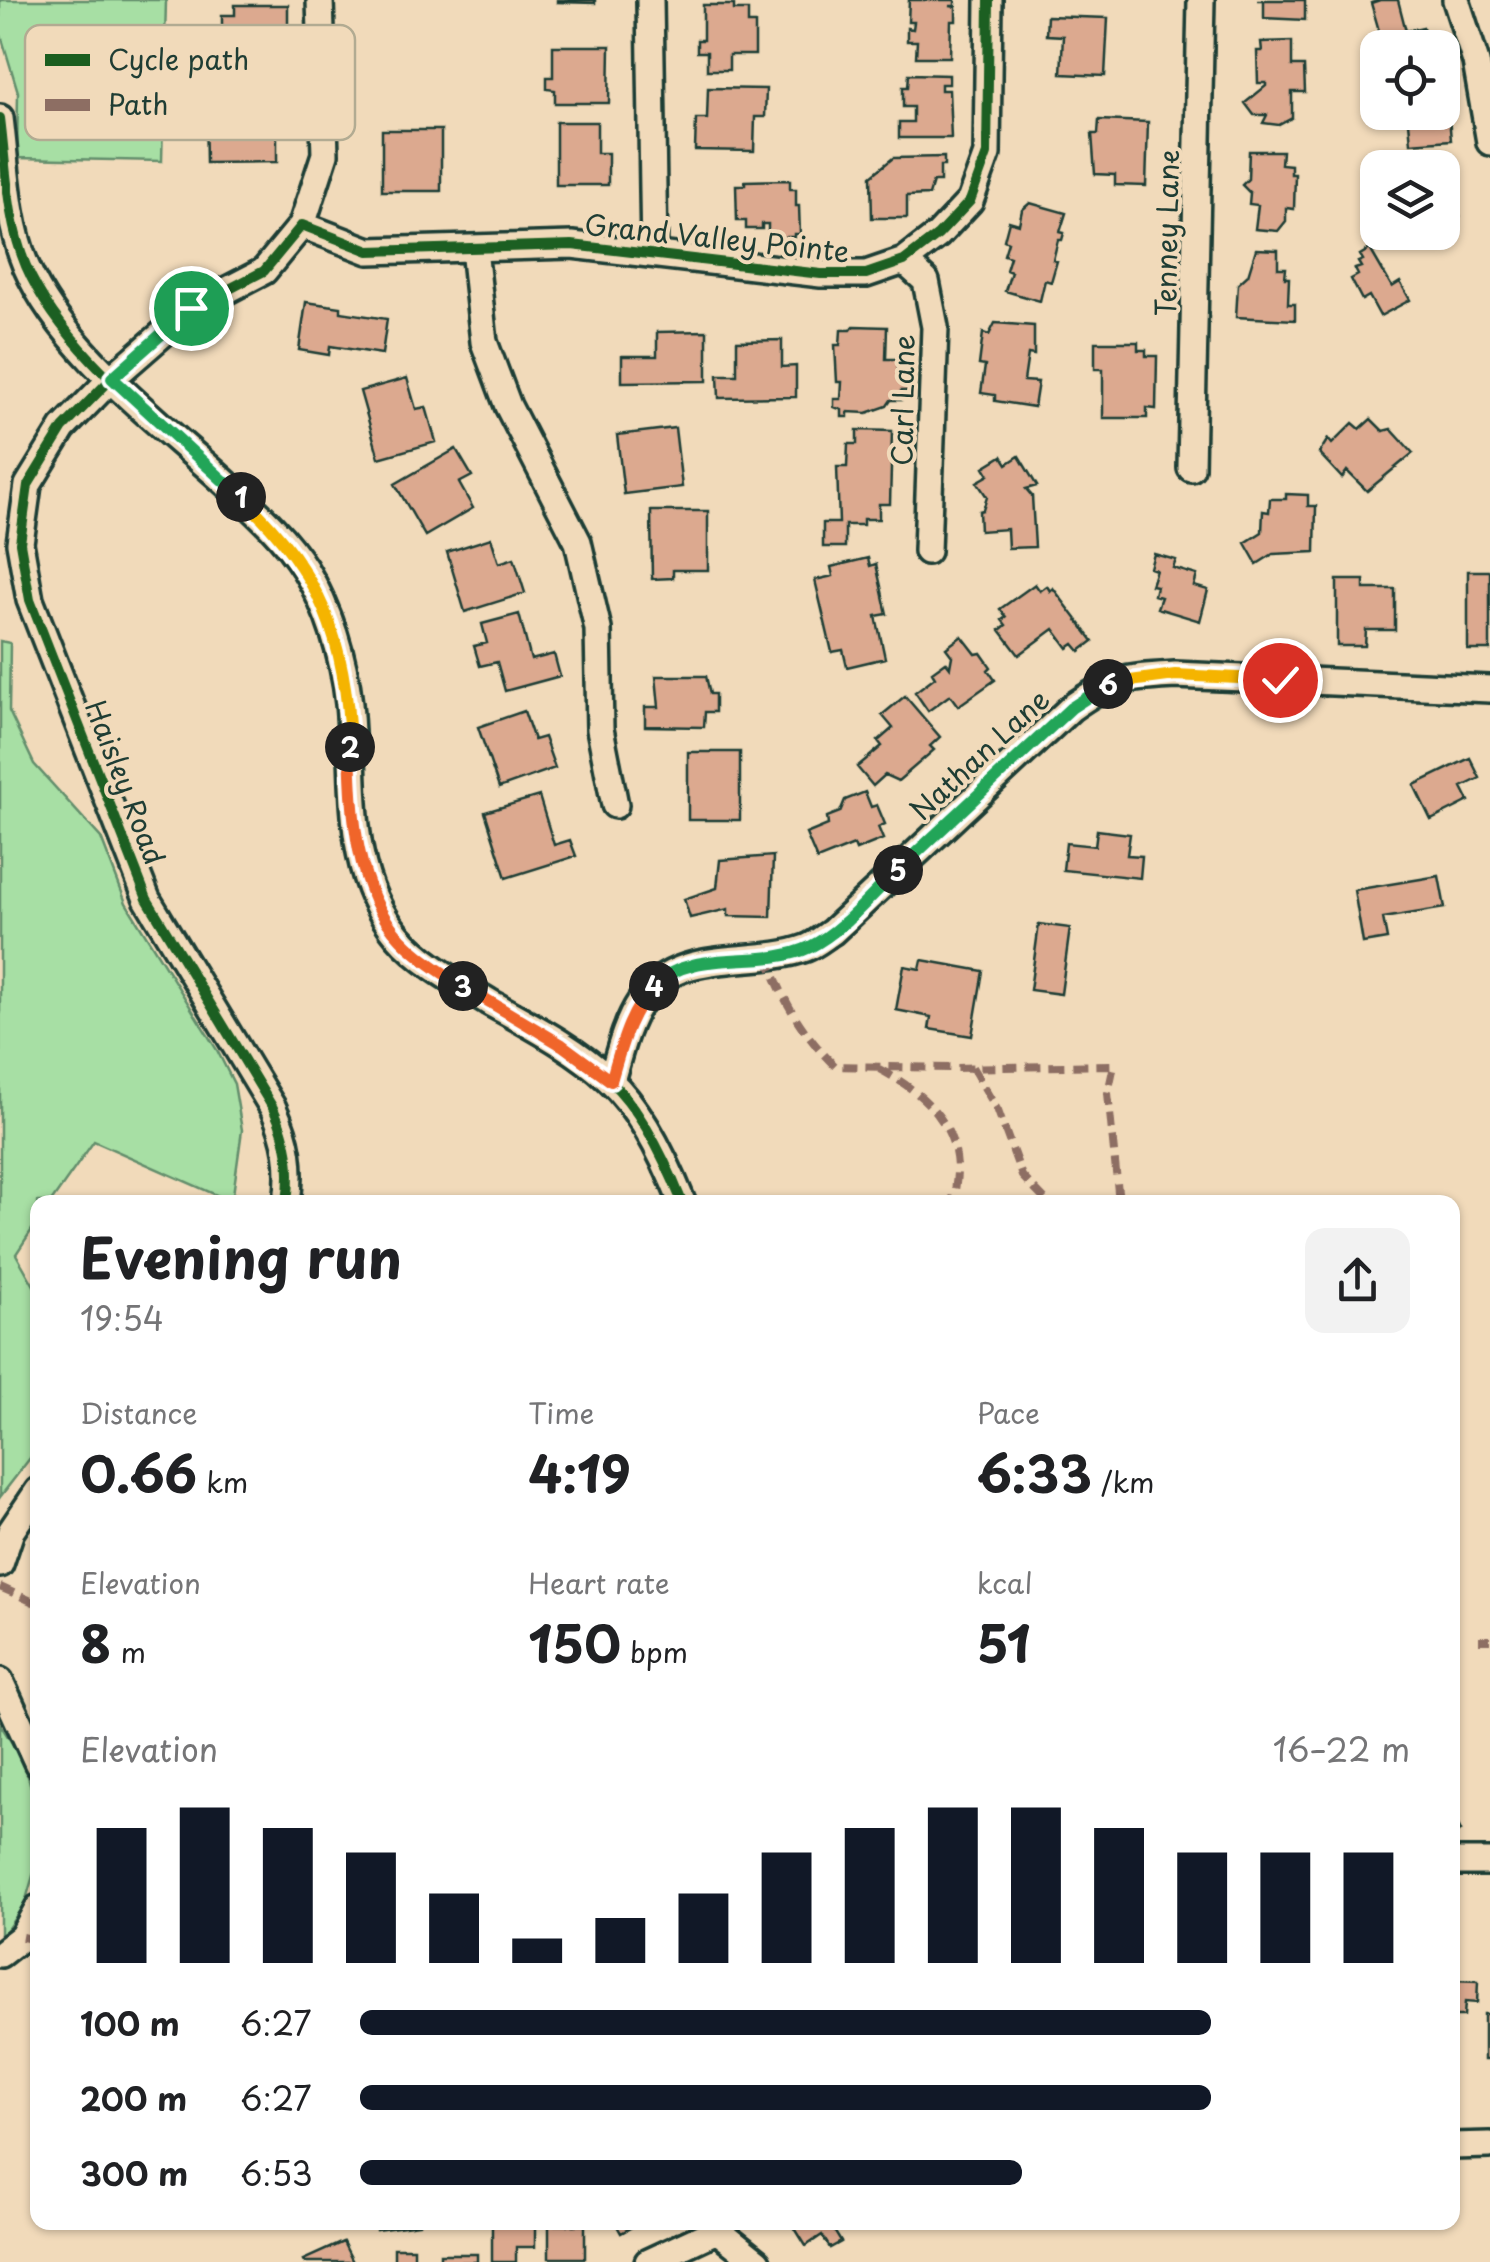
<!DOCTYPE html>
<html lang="en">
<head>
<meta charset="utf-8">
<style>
  body { margin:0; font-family:"Playpen Sans",sans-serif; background:#f2f2f2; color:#202124; height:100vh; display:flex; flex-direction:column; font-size:38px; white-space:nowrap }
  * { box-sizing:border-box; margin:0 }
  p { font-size:32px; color:#757577 }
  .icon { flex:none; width:55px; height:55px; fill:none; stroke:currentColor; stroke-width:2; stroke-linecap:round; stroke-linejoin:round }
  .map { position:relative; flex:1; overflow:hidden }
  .side { position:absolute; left:30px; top:1195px; width:1430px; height:1035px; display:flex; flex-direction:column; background:#fff; border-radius:20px; box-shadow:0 2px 8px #0004 }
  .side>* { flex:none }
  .controls { position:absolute; left:1360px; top:30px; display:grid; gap:20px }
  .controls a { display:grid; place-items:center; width:100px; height:100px; border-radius:20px; background:#fff; box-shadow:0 2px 8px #0004; font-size:50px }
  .pin { position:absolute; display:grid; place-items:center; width:85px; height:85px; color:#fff; margin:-42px; border:5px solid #fff; border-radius:50%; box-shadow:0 2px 10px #0007 }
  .km { position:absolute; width:50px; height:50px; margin:-25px; border-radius:50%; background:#222; color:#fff; font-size:28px; line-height:50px; text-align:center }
  .round { display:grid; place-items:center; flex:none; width:105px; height:105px; border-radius:20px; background:#f2f2f2 }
  .overview { display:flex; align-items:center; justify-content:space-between; height:170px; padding:0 50px }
  h1 { font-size:55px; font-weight:700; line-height:75px }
  .figures { display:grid; grid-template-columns:repeat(3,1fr); gap:15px; height:170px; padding:10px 50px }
  .figures div { display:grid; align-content:center }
  .figures b { font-size:50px; font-weight:700 }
  .figures small { font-size:28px; font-weight:400 }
  .figures p { font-size:28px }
  .chart { height:280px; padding:20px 50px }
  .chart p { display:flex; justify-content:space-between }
  .chart svg { width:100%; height:180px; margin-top:10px; stroke:#111827; stroke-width:6 }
  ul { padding:0 50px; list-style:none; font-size:32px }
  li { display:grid; grid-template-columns:160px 120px 1fr; align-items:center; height:75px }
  li i { height:25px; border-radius:12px; background:#111827 }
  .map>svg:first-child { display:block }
</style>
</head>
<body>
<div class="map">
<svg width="1490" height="2262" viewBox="0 0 1490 2262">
  <rect width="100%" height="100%" fill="#f1daba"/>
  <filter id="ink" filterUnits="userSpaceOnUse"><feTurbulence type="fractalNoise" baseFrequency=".01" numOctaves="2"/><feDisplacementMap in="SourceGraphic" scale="20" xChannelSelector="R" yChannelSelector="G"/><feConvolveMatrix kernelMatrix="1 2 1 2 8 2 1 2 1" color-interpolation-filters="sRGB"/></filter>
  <g filter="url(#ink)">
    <path fill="#a7dfa4" stroke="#638e6c" stroke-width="2.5" d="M0,0H166L162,161L17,158L18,92L0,32Z
      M0,641L10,643L9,711L34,764L101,838L126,903L217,1050L234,1084L242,1130L232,1202L94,1141L51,1202H38L37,1222L16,1254L37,1291V1449L0,1497Z
      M0,1724L24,1762L38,1812L37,1862L25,1903L0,1940Z"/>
    <path fill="#dca98f" stroke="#1f3d34" stroke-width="2.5" d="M557,0H595V3L557,2Z
      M909,0H955V6H950L956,7V21H951L950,57H916L917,41H907V28L913,29L914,22H908Z
      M1257,0H1305V20L1264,18V0Z
      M1380,0H1398L1406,31L1423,27L1428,48H1384L1371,3Z
      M235,5H288V74H251V59H222V15H235Z
      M703,5H734V10H748V24H755V55H729V70H707V52H697V40H703Z
      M1047,16L1108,18L1105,76L1061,74L1063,36L1046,35Z
      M1292,41V66H1304L1305,92H1292V118L1279,125L1263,123L1267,115H1254L1245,103L1266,86V83H1258L1257,51H1262L1261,42Z
      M553,46H610L609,103H555V90L547,89V77H553Z
      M1442,72H1445L1451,140L1411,143L1408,112H1442Z
      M909,74L949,75V84H941V90H949L951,138H899V122H913V107H903V87H908Z
      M708,88L766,89L765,117H755L754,151L695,150L696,119H707Z
      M205,107H260V119H250V135H277V162L206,163Z
      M1099,120L1148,122L1146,186L1115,185V175L1095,174L1092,134H1098Z
      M556,122H597V153H608V185H556Z
      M382,130H441V191H382Z
      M1249,151H1282L1281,164L1291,165V174H1295L1294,209L1286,208V221L1278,231L1255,229L1258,205L1249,204L1250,193L1242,185L1248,179Z
      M944,157V166H940V182H933L929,195L907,196V218H872L871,176L893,158Z
      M1455,165L1460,216L1442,218V168H1431Z
      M790,180V189H796V206H799L800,234H794V237H768V224H762V229H746V221H737L736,185H745V181Z
      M1030,203L1066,213L1060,232L1064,233L1062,240H1058L1053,260L1057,261L1051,282L1045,280L1040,301L1005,291L1011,272L1006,270L1010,257L1004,255L1008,242L1004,240L1009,221L1019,224L1022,210Z
      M1256,249L1278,250V268H1286L1285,278H1289L1288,304H1295V320L1236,317L1238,284L1248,275Z
      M1370,249L1392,287L1400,282L1410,300L1380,316L1369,296L1362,300L1351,279L1358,275L1355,269L1361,267L1358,262L1363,260L1360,255Z
      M306,302L341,307V312L387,319L382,354L330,346L329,355L299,350Z
      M995,323L1034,326V355L1028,354L1024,381L1038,382L1034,407L995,401V395L981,393L985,366L979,365L983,333L989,335Z
      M854,326L887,327L886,359H898V369H910L909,391H901V400H891L887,406L867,413L848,412V417H842V410L834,407V399H841L842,382H837L835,345H840L841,330H851Z
      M707,331V381L622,382V356H657V332Z
      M782,340V367L796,366V397L719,398L718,375H737V341Z
      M1095,342H1138V350H1146V356H1157L1156,409L1147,408V418H1103V369H1095Z
      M407,378L416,409L426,407L436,442L379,458L360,391Z
      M1371,419L1383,431L1391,429L1413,453L1367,491L1347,471L1342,478L1319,453L1328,439L1332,444L1353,423L1360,429Z
      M675,428L682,487L624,494L617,435Z
      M857,430L892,431L890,504H879V519H863V525H845V547H823V523H839L837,467H847L848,444H857Z
      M456,449L472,476L459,483L473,508L425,536L395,484Z
      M1002,456L1007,464L1019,456L1037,486L1026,489L1032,496L1035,547L1008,548L1007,529L980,531L979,511L983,510L987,497L977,482L989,475L984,467Z
      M1286,494L1308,495V506H1316L1315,552L1273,554L1257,564L1245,543L1262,532L1263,511L1269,512L1270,499H1286Z
      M651,511H708V570H673V578L652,579Z
      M491,538L499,563L514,558L525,593L465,612L447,552Z
      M1154,554L1176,560L1173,568L1197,575L1194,586L1208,590L1200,621L1157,608L1161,597L1154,595L1156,586L1151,585L1156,570L1150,568Z
      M868,558L870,566L876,564L887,614L876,616L885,658L847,667L843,650L832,652L815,580L833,576L831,567Z
      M1468,571H1490V650H1468Z
      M1337,580H1364V589H1395V630H1366L1365,646H1337Z
      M1035,584L1040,591L1047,586L1050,591L1053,588L1093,641L1080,651L1074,644L1068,648L1054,629L1019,655L1000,630L1006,625L1002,620L1006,617L1000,609Z
      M519,614L531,660L554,654L560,676L505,691L497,662L480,666L474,646L487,643L482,624Z
      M962,636L976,654L981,653L991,667L988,670L995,680L958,706L950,695L928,711L915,692L935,677L932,672L946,662L950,667L952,656L946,648Z
      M656,676H706L710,694H715V712H705L704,727L645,726V707H659Z
      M905,696L940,737L930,746L934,750L898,781L885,775L873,786L857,767L882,746L878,741L893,728L882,715Z
      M524,711L534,740L544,737L555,768L499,788L478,727Z
      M688,752H740V820H688Z
      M1470,758L1480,778L1462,787L1469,801L1431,820L1414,785Z
      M865,792L871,807L877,805L885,824L878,827L883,839L856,850L854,845L817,860L806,834L828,825L827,817L840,812L845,800Z
      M539,796L554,845L570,840L576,856L506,878L485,812Z
      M1097,830L1130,834L1127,855L1142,856L1140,878L1063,870L1066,843L1095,846Z
      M773,856L771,917L728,916V909L690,918L684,899L717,888L720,860Z
      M1439,876L1445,908L1383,918L1387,939L1363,943L1354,890Z
      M1039,924L1070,928L1061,994L1030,990Z
      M922,960L983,971L972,1036L929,1029L931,1017L896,1010L904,966L920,969Z
      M1452,1812L1461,1831L1452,1835Z
      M1452,1980L1478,1981L1477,2003L1465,2002L1464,2016H1452Z
      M1484,2014H1490V2060H1484Z
      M375,2222H419V2224L376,2230Z
      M492,2222H535V2247H516V2262H492Z
      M615,2222H641L621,2233Z
      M791,2222H844L833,2229L841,2242L830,2248L822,2235L806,2246Z
      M549,2225H585V2258H549Z
      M343,2242L353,2262H304L303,2260Z
      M394,2248H414V2262H394Z
      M440,2254H477V2262H440Z"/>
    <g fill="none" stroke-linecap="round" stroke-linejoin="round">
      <g stroke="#1f3d34" stroke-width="32">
        <path id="minor" d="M650,0L654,254
          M1456,0L1476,62L1490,142
          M0,118C6,166 7,221 26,266C63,352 161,423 229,486C256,511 285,537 305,569C329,609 344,658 349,704C357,783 343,870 398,936C422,964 458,983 489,1002C530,1025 575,1048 609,1080C642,1110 666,1162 682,1202
          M302,225L325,154L320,0
          M474,249L484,342L508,406L578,542L598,629L600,729L615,805
          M904,261L926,281L935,327L927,551
          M1191,468L1201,0
          M611,1081C619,1054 625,1025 641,1001C677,945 752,968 806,948C815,945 824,937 832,932L1071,708C1113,678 1124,678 1175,675L1490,689
          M287,1202C292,1167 288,1140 273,1108L147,899L30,600L20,543L28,485L63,428L112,378L191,309L264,271L302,225L369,251L572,245L821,274H866L904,261L938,235L970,201L987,154L989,0
          M0,1564L11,1531L38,1491
          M0,1681L38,1764
          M1452,1862H1490
          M0,1954L22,1937L38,1908
          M1452,2146L1490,2145
          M712,2222L717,2230L757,2262
          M648,2262L717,2230"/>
      </g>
      <use href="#minor" stroke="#f1daba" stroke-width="25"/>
      <path stroke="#8d6e63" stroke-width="8" stroke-dasharray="15 8" stroke-linecap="butt" d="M767,956C781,998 803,1035 835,1066L952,1068L1114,1065L1108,1093L1119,1202
        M972,1067L998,1111L1022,1176L1047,1202
        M879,1069C933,1097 971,1138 952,1202
        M0,1587L38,1604
        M1479,1640H1490
        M22,1937L38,1940"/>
      <g stroke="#f1daba" stroke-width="16">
        <path id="cycleway" d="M0,118C6,166 7,221 26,266C63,352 161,423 229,486C256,511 285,537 305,569C329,609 344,658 349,704C357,783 343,870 398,936C422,964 458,983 489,1002C530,1025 575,1048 609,1080C642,1110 666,1162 682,1202
          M287,1202C292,1167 288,1140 273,1108L147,899L30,600L20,543L28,485L63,428L112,378L191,309L264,271L302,225L369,251L572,245L821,274H866L904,261L938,235L970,201L987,154L989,0"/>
      </g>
      <use href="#cycleway" stroke="#1b5e20" stroke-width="10"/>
    </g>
  </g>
  <g fill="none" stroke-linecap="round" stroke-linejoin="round" filter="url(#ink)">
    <g stroke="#fff" stroke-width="20">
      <path id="split-1" d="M191,308L112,378L241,497"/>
    </g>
    <g stroke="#fff" stroke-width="20">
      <path id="split-2" d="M241,497C320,570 347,641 350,747"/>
    </g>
    <g stroke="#fff" stroke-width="20">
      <path id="split-3" d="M350,747C352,811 354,889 401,939C419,958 441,972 463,986"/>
    </g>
    <g stroke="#fff" stroke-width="20">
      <path id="split-4" d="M463,986L562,1045L611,1081C621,1047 629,1012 654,986"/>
    </g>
    <g stroke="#fff" stroke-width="20">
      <path id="split-5" d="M654,986C693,946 762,970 810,947C844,930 871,895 898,870"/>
    </g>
    <g stroke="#fff" stroke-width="20">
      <path id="split-6" d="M898,870L1071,708L1108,684"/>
    </g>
    <g stroke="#fff" stroke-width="20">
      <path id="split-7" d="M1108,684L1175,675L1280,680"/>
    </g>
    <use href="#split-1" stroke="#22a559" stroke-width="12"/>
    <use href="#split-2" stroke="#f5b400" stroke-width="12"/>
    <use href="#split-3" stroke="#f0652b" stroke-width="12"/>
    <use href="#split-4" stroke="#f0652b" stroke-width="12"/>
    <use href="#split-5" stroke="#22a559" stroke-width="12"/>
    <use href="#split-6" stroke="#22a559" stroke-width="12"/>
    <use href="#split-7" stroke="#f5b400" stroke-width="12"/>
  </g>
  <g text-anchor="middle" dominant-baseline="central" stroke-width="8" stroke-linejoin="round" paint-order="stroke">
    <g font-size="28" fill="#1f3d34" stroke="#f1daba">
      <text transform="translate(1166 233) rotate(-89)">Tenney Lane</text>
      <text transform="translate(717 237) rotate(6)">Grand Valley Pointe</text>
      <text transform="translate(902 400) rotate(-89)">Carl Lane</text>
      <text transform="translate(979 754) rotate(-43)">Nathan Lane</text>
      <text transform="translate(126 782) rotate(69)">Haisley Road</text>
    </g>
  </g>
  <rect x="25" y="25" width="330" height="115" rx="15" fill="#f1daba" stroke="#b2ab92" stroke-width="2.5"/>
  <rect x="45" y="54" width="45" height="12" fill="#1b5e20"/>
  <rect x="45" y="99" width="45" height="12" fill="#8d6e63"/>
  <g font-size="28" fill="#1f3d34">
    <text x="108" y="70">Cycle path</text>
    <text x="108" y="115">Path</text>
  </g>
</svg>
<div class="controls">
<a><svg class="icon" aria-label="locate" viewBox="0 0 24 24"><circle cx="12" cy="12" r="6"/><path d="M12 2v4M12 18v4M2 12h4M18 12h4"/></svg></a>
<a><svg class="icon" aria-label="layers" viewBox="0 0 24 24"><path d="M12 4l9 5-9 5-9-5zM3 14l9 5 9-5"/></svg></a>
</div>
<div class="pin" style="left:191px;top:308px;background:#1e9e55"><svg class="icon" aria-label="arrive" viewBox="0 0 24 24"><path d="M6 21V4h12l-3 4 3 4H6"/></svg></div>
<div class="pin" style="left:1280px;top:680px;background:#d93025"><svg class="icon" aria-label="check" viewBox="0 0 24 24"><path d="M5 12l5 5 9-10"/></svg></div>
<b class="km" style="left:241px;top:497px">1</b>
<b class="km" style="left:350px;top:747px">2</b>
<b class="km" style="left:463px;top:986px">3</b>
<b class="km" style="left:654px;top:986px">4</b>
<b class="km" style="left:898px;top:870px">5</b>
<b class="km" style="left:1108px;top:684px">6</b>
<section class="side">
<div class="overview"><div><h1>Evening run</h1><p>19:54</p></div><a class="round"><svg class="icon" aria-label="share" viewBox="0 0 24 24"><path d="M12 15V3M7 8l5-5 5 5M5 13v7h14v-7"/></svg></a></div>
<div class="figures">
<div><p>Distance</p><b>0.66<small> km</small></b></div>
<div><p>Time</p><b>4:19</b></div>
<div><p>Pace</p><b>6:33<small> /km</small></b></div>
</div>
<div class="figures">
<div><p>Elevation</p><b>8<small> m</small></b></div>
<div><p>Heart rate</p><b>150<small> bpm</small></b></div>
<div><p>kcal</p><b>51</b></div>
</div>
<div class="chart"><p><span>Elevation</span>16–22 m</p>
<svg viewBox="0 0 160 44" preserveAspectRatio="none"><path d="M5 44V11M15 44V6M25 44V11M35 44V17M45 44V27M55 44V38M65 44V33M75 44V27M85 44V17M95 44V11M105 44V6M115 44V6M125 44V11M135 44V17M145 44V17M155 44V17"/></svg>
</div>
<ul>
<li><b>100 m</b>6:27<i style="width:81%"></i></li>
<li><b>200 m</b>6:27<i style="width:81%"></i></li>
<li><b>300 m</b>6:53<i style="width:63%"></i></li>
</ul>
</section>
</div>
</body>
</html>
